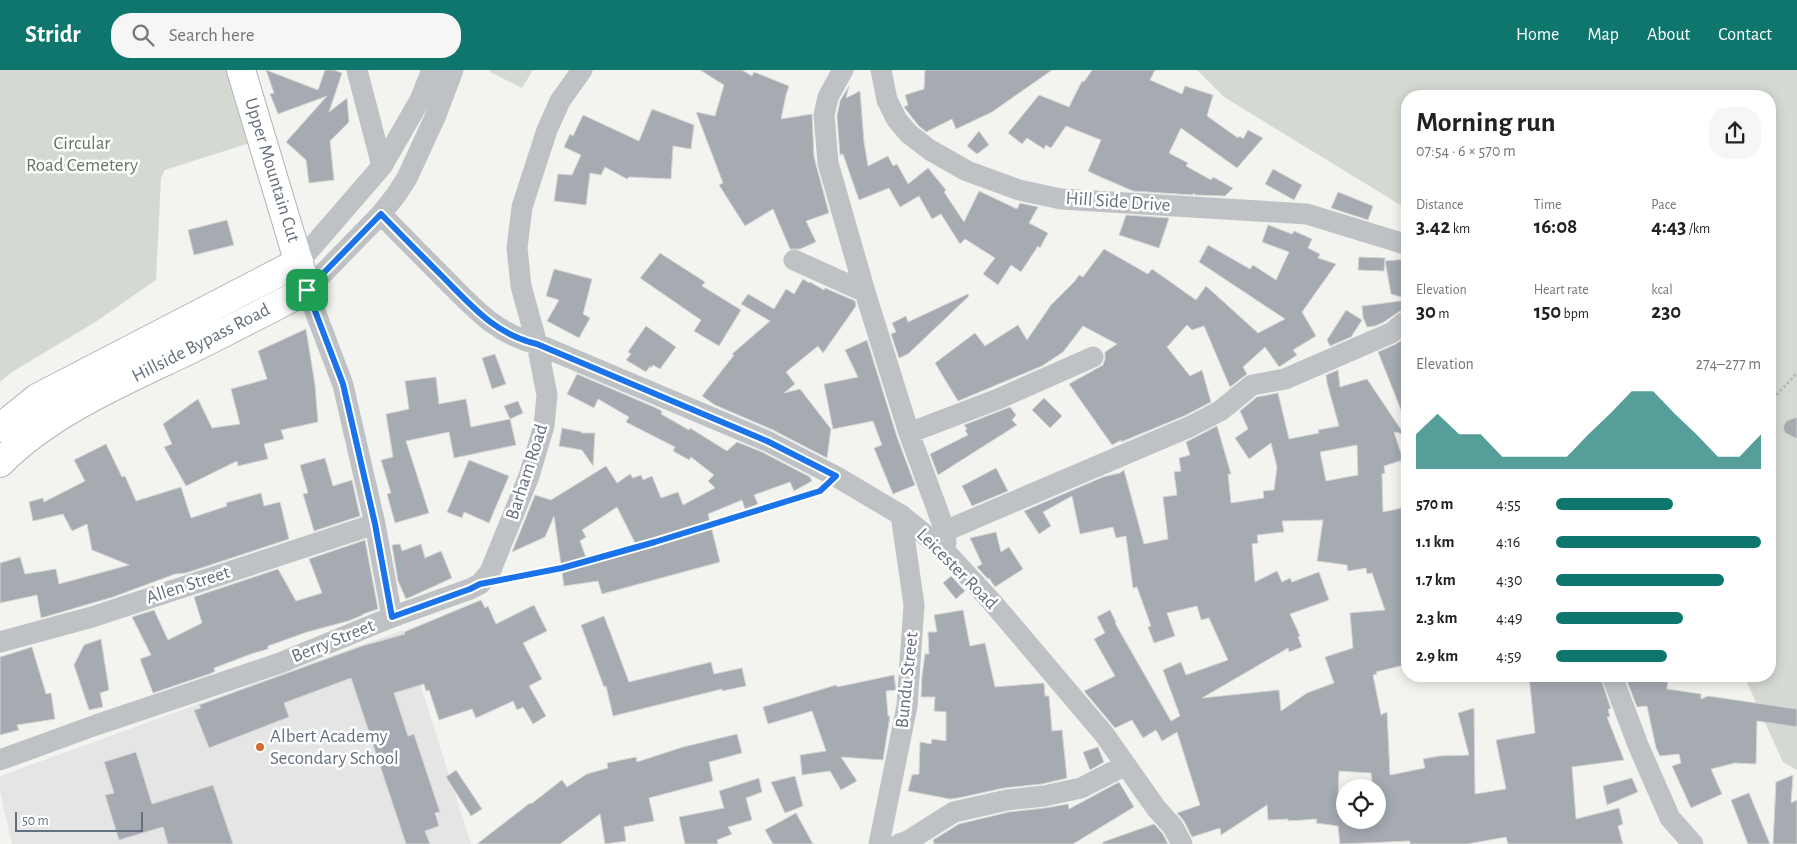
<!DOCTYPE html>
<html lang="en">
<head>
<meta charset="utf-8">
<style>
  body { margin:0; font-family:"Alegreya Sans",sans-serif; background:#f6f6f6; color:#222; height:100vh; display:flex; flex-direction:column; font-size:19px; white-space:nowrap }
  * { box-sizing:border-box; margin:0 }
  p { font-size:16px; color:#767676 }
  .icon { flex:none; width:28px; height:28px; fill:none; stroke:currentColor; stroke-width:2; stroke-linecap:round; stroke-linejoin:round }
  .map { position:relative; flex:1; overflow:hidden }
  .sheet { position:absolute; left:1401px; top:20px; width:375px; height:592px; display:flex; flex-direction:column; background:#fff; border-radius:20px; box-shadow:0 2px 12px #0003 }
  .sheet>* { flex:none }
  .tools { position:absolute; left:1336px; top:709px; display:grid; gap:10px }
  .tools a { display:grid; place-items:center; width:50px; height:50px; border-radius:50%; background:#fff; box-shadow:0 2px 12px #0003; font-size:25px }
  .scale { position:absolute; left:15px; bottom:12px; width:128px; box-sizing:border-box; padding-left:5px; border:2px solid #65707e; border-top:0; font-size:14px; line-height:18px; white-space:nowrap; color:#65707e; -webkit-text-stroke:4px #fff; paint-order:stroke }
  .pin { position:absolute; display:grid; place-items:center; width:42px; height:42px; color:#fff; margin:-21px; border-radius:10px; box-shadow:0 2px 8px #0006 }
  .round { display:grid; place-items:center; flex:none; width:52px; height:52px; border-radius:20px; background:#f6f6f6 }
  .summary { display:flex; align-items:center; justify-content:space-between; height:85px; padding:0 15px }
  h1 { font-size:28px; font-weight:700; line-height:38px }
  .stats { display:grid; grid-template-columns:repeat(3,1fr); gap:8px; height:85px; padding:5px 15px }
  .stats div { display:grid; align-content:center }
  .stats b { font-size:21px; font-weight:700 }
  .stats small { font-size:14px; font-weight:400 }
  .stats p { font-size:14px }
  .chart { height:140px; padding:10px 15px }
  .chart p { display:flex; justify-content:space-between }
  .chart svg { width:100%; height:90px; margin-top:5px; fill:#0f766e; opacity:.7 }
  ul { padding:0 15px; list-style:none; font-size:16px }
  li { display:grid; grid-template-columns:80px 60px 1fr; align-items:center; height:38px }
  li i { height:12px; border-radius:6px; background:#0f766e }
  header { display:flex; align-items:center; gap:30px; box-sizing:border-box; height:70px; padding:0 25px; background:#0f766e; color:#fff }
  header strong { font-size:24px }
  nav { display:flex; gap:28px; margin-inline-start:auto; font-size:18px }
  .search { width:350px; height:45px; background:#f6f6f6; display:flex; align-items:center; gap:12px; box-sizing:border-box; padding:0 18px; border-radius:20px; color:#767676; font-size:19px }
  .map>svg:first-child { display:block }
</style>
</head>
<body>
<header>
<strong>Stridr</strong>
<div class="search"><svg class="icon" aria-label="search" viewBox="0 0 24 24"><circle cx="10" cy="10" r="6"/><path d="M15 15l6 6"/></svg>Search here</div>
<nav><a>Home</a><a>Map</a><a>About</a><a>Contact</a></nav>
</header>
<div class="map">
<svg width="1797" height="774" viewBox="0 0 1797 774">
  <rect width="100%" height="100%" fill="#f3f4f0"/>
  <path fill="#e4e5e4" d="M403,560L471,774H12L0,721V706Z"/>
  <path fill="#d4dad2" d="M0,0H235L256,71L165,100L161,108L156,210L97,251L12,302L0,312Z
    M491,0H533L522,18L490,2Z
    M1197,0H1797V700L1783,692L1744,606H1770V26H1408L1407,139L1224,27Z"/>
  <path fill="#a6abb2" stroke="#d5d5d3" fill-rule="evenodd" d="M266,0L318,20L325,0H334L342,3L329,42L347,28L349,52L330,71L334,110L309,113L306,90L286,72L327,26L278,44L270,24L274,23Z
    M700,0H742L752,6L754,2L789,16L786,25L781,49L812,44L814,87L829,143L806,151L816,172L800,179H790L773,139L745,156L719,115L723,113L696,42L715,46L724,15Z
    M925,0H1052L992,42L956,59L952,49L926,62L918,55L904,37L908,35L905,25L924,19Z
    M1092,0H1155L1150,10L1182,24L1185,16L1213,25L1207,46L1238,68L1240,66L1243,69L1248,60L1263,68L1237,98L1181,58L1169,83L1188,93L1186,96L1211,110L1213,107L1233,118L1225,126L1196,125L1193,123V125L1133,121L1096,105L1088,101L1101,70L1066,56L1051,78L1046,75L1044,79L1027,68L1022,74L1008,63L1039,25L1069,37L1082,11L1084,12Z
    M849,16L846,28L860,21L864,72L868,96L888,86L893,96L897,94L908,114L928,98L946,120L944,122L964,152L979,121L1017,139L1020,133L1038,137L1029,153L1048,163L1040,178L1038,176L1021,202L1011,195L998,215L983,204L995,188L965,169L960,174L941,144L932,149L919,126L900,137L889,118L859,130L843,84L840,85L837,46L840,31Z
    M652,39L694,55L691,79L673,76L671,109L629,107L627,109L605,97L601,105L590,103L586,135L554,131L558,104L572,105L581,85L564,77L570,64L573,66L583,45L639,71Z
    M979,61L989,75L977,84L967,76Z
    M1273,99L1302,115L1294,130L1265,114Z
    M1338,122L1373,136L1368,150L1331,138Z
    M1126,145L1169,148L1159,178L1119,165Z
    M227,150L234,175L194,185L188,160Z
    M1268,155L1292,164L1294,161L1312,169L1308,178L1320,184L1318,188L1336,194L1302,242L1316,266L1293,280L1297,285L1279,297L1265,277L1243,297L1247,304L1230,317L1204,256L1192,260L1187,255L1167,277L1190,306L1202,300L1211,332L1184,346L1121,372V370L1112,375L1069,314L1103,295L1105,289V282L1117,274L1083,256L1063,282L1042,296L958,331L935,293L975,263L985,276L1018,255L1027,270L1051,235L1075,211L1079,205L1083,207L1104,179L1148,204L1152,199L1196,230L1206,216L1258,263L1285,249L1199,192L1208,175L1250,199L1253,195L1276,210L1289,182L1262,172Z
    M660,183L705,212L702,216L741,240L719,276L694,261L701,250L640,208Z
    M1359,187L1385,188L1384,201L1358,200Z
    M1408,189V229L1391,224L1385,191Z
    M554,199L592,209L583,244L590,248L579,268L547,251L559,230L546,226Z
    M803,209L809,213L810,212L824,220L825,218L855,231L856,236L823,283L818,276L786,302L795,314L784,323L800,319L831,359L827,388L773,360L715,335L702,326L734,285L732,284L770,251L741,234L748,224L774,239L786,219L794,224Z
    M968,224L969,226L908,284L899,288L891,264L896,262L892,253L906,246L908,252Z
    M1408,230V241H1400L1384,252L1375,256L1367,257L1363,247L1362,236Z
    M1346,240L1362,250L1351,267L1330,276L1327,270Z
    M646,256L676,277L660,299L653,295L651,298L650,296L646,302L626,290L631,284L628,282Z
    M306,259L315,315L318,352L281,360L284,369L264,374L268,389L238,396L237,391L186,416L164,377L172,374L163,354L198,329L212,358L240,354L231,319L267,309L258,281Z
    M1408,266V355H1407L1378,282L1396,274Z
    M867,270L897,367L915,415L893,424L874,378L882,375L873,351L833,359L824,314L858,307L845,280Z
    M495,284L506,314L492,319L482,288Z
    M1338,300L1340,317L1367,309L1404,364L1394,362L1403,390L1384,396L1385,403L1382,404L1383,442L1402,438L1408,458V594L1376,602L1377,604L1373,605L1381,645L1387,642L1390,705L1425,698L1423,689L1439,686L1469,685L1458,643L1474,638L1475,724L1506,719L1496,670L1535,663L1529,606H1600L1611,639H1608L1610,647H1607L1624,690L1572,697L1576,749L1619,738L1623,754L1618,756L1623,774H1508L1506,767L1467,774H1410V771L1340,774L1338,756L1316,753L1317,749L1288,751V749L1268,750L1267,735L1221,765L1220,758L1192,767L1184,751L1177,743L1200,735L1177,662L1162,671L1156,660L1143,668L1132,650L1115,658L1084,621L1115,606L1094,569L1105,563L1097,547L1110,540L1116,552L1115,553L1171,651L1180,646L1163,600L1181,592L1186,605L1228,590L1209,548L1201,550L1197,536L1167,543L1175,566L1154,573L1148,557L1151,556L1137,517L1133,518L1126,466L1116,468L1113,457L1080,464L1072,426L1043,442L1051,456L1039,464L1024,441L1103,407L1120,403L1124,400L1144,474L1168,469L1163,427L1177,425L1174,402L1181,401L1179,388L1190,385L1186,372L1217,356L1231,404H1228L1231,433L1264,428L1263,421L1274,420L1277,397L1271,373L1249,389L1235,368L1248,359L1240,341L1257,327L1278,323L1289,369L1319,363L1318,360L1339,356L1327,313L1326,305ZM1357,375L1358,405L1326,411L1320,382ZM1323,450L1317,491L1347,495L1348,501L1366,498L1367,504L1372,503L1385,540L1350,543L1353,578L1325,587L1334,613L1307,623L1281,641L1279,620L1202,628L1288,578L1289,582L1302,577L1298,567L1300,566L1290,544L1329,530L1319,502L1292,512L1290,508L1282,512L1277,501L1255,512L1252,474L1258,473L1257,465L1284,462L1282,451ZM1339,701L1371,703L1373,718H1378V750H1345V728L1338,727Z
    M577,304L654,337L662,341L661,344L689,360L690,358L727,381L737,372L762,382L810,407L812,411L794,421L790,412L754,425L758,434L745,439L742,430L708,444L720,492L602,524L598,511L564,516L554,446L545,467L512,482L535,425L551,430L606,396L617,413L630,404L633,408L641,405L643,410L652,406L661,428L678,422L683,435L715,418L708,411L714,405L691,387L689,390L673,381L675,377L626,352L629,347L598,329L594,338L567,324ZM617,437L638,479L588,493L580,471L586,467L582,460Z
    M436,307L439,334L466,329L471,357L510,349L504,336L518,331L523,343L510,349L516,375L454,388L449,362L406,371L429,443L395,453L387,424L391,423L381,390L393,387L386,344L409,339L405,311Z
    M1044,328L1062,346L1050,358L1032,340Z
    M1010,337L1016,345L1012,350L1017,355L938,405L930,384L968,365L965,360L967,359L964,355Z
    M1797,347V369L1785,363L1783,357L1786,351Z
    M562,358L582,362L581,363H595L593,396L582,380L559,376Z
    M106,374L122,407L125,406L136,431L181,417L191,448L227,436L226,433L261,423L264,436L280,432L289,469L186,503L175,504L113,527L41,548L37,525L0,533V493L20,487L25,504L56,499L59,514L129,495L92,480L87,454L72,461L63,444L33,451L29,432L43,428L44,432L85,411L74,390Z
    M325,388L333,416L352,410L360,446L314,461L303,424L308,423L300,395Z
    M469,390L509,406L489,453L464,442L462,448L447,442Z
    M996,398L1008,421L972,436L962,416Z
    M996,462L1001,482L1009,477L1023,499L995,517L989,508L988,509L977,497L982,494L970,468Z
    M365,470L378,539L363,544V545L348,551L307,562L268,576V579L251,584L214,598L215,601L212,603L153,623L140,589L151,585L132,547L154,540L168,570L202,553L194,527L278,499L296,531L322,523L309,489Z
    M400,474L402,481L421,474L425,488L441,481L452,508L406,529L398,511L392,475Z
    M951,506L965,521L956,529L943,513Z
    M481,530L485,538L488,536L496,554L534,535L547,561L523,573L542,609L529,616L546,646L533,654L523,637L517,640L513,631L476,648L472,639L439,650L429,620L426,621L424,614L394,623L408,666L414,664L440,742L435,743L439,756L425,761L430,774H406L351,608L284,633L289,647L209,678L194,640L201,638L199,635L362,576L405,564L404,562Z
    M963,540L970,576L985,573L995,617L1044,613L1045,626H1049L1052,661L1062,660L1067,708L1042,714L1004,718L958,728L950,729L908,721L912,705L919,704L920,672L931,674L932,669L946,671V642L934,641L935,627H921L922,606L925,584H929L928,562H937L934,545Z
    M604,546L629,612L711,592L714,604L742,598L746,616L722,621V619L613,646L606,616L604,617L581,555Z
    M101,569L109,620L100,623L103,637L89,640L74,595L84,575Z
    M32,577L46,624L51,623L55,649L17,655L19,660L0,665V587Z
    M894,605L896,620L886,621L888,646H890L883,690L841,687L857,711L841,720L830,701L802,705L800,685L826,681L812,641L768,654L763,637L836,615L837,617Z
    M1625,606H1668L1667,619L1701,624V629L1708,626L1797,639V657L1757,651L1756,694L1735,693L1711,699L1722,724L1691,738L1672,696L1681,693L1679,684L1660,686L1656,678L1647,636L1637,637Z
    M737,664L742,683L709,692L713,711L649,728L654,751L624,757L626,771L605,774L600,744L560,774H477L530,733L531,734L562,710L567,717L587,704L608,698L607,693L636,687L637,692L683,677Z
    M1098,677L1104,692L1090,700L1083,682Z
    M136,682L152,734L213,715L233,774H168L163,757L119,770L105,725L114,723L104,692Z
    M456,700L482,739L471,746L446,707Z
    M1793,705L1791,733L1797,730V774H1773L1776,712Z
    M795,706L803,736L785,743L771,712Z
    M759,708L762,722L746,728L752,750L728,757L732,764L717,770L718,774H685L679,747L724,738L719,721Z
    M1632,708L1638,722L1607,735L1603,716Z
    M1119,712L1134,737L1073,774H934L933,770L959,754L1009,742L1045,738L1068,734L1069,739Z
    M1749,723L1770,774H1748L1731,730Z
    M796,743L813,774H773L765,760Z
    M1154,754L1163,764L1168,774H1103V772Z"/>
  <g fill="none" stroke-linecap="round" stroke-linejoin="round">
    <g stroke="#b1b4b8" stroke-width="30">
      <path id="major" d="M0,358L37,328L299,192
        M0,393C49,343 122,312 185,282C226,262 266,241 307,220L241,0"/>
    </g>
    <path stroke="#b7b9bc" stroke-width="3" stroke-dasharray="2.5 2.5" stroke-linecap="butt" d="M1770,332L1797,303
      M507,508L562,498L655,472L821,420"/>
    <path stroke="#bfc2c5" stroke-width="21" d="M357,0L382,96
      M843,0L828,27L824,45L828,93L865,222L909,363L937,439L945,461L946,473
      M881,0L887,30L897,50L909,64L930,80L967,101L1019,120L1061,129L1307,144L1408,175
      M381,144C401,165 421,185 441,205C471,235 495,264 537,274L767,371L837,407L901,445L945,481L992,532L1104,664L1156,738L1173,757L1182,774
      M794,190L865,222
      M299,192L382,96L420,30L432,0
      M909,363L998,329L1093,287
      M945,461L1189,357L1220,341L1252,315L1285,309L1391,263L1403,253L1408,254
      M392,547L375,454L343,315L307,220L381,144L396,125L407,108L436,45L453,0
      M0,572L92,547L375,454
      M1612,606L1638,675L1670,748L1693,774
      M0,690L96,655L280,593L392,547L470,519L480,514L490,502L529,406L544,356L547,325L537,274L521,216L517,178L522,137L547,60L560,31L582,0
      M879,774L907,636L914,535L901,445
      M899,774L908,771L954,742L1007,730L1044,726L1081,718L1126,695"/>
    <use href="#major" stroke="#fff" stroke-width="28"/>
  </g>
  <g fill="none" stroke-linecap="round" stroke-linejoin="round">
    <g stroke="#fff" stroke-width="10">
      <path id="route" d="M381,144C401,165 421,185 441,205C471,235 494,264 537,274L767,371L836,406L820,421L655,472L562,498L480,514L470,519L392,547L375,454L343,314L307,220Z"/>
    </g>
    <use href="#route" stroke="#1a73e8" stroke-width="6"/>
  </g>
  <circle fill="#d16b32" stroke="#fff" stroke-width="2" cx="260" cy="677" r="5"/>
  <g text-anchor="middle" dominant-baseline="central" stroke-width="5" stroke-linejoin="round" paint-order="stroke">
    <g font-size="19" fill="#657664" stroke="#fff">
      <text x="82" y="73">Circular<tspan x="82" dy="22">Road Cemetery</tspan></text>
    </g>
    <g font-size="19" fill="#65707e" stroke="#fff">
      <text transform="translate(272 100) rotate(73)">Upper Mountain Cut</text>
      <text transform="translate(1118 132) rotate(4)">Hill Side Drive</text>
      <text transform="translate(201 273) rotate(-27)">Hillside Bypass Road</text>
      <text transform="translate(527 402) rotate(-72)">Barham Road</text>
      <text transform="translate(957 499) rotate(45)">Leicester Road</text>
      <text transform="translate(188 515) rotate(-18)">Allen Street</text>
      <text transform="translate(333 571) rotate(-22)">Berry Street</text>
      <text transform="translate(907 610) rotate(-84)">Bundu Street</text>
    </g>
    <g font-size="19" fill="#65707e" stroke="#fff" text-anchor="start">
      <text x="270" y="666">Albert Academy<tspan x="270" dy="22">Secondary School</tspan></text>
    </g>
  </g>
</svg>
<div class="tools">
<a><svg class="icon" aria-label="locate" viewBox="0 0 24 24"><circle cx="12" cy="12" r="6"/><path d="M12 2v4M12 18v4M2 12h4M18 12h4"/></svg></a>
</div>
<div class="scale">50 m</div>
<div class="pin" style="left:307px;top:220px;background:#1e9e55"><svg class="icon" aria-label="arrive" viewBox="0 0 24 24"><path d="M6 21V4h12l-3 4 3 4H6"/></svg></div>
<section class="sheet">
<div class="summary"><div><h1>Morning run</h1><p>07:54 · 6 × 570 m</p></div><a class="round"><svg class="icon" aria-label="share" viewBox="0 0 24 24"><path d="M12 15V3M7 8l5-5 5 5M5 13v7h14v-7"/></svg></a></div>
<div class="stats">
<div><p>Distance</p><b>3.42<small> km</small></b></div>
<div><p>Time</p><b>16:08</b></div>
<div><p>Pace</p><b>4:43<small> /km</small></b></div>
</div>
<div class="stats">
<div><p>Elevation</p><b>30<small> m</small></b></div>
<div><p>Heart rate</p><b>150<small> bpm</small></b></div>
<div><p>kcal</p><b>230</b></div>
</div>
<div class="chart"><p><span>Elevation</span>274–277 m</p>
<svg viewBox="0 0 160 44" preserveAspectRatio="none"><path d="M0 44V27L10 17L20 27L30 27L40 38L50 38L60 38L70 38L80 27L90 17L100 6L110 6L120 17L130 27L140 38L150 38L160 27V44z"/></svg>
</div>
<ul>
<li><b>570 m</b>4:55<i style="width:57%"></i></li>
<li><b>1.1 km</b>4:16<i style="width:100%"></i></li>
<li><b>1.7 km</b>4:30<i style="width:82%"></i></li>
<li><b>2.3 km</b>4:49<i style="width:62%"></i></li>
<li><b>2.9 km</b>4:59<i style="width:54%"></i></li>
</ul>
</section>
</div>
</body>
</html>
